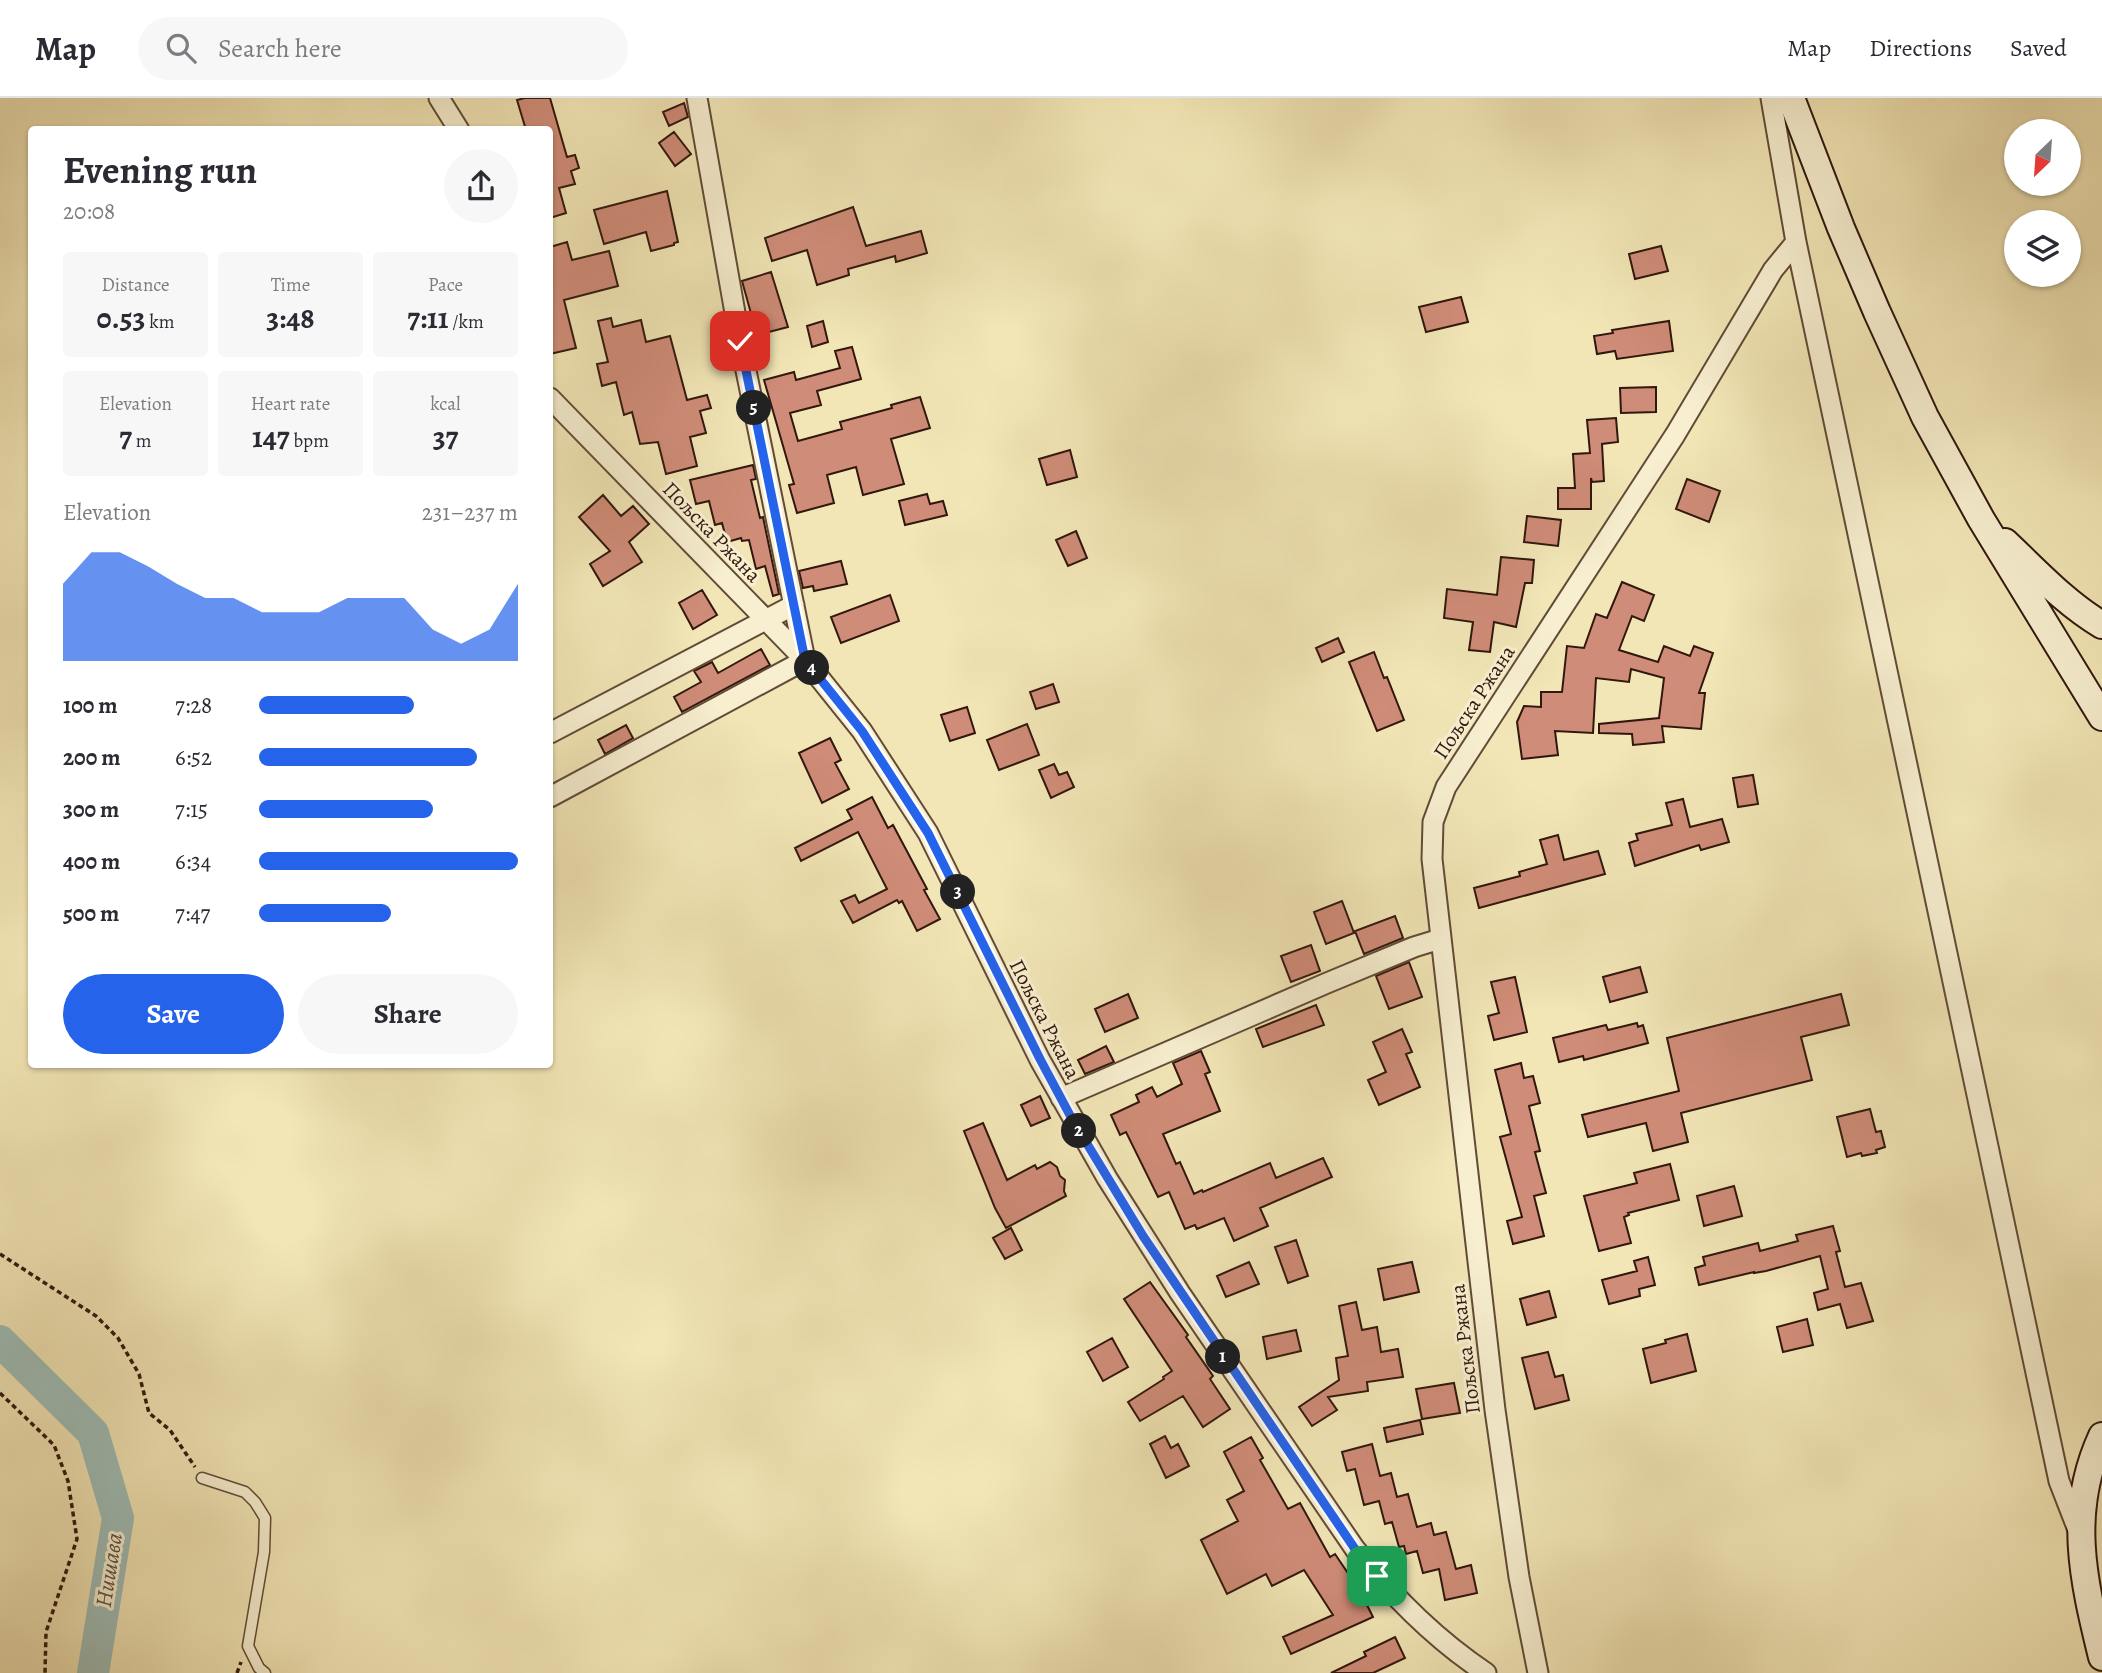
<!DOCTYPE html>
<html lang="en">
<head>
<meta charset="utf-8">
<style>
  body { margin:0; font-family:Alegreya,serif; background:#f7f7f7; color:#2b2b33; height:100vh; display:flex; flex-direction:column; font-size:26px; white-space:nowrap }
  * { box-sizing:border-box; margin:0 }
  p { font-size:23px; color:#7c7c81 }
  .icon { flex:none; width:38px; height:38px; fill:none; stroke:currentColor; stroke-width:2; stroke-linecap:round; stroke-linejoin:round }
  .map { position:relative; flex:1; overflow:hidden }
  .drawer { position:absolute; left:28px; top:28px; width:525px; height:942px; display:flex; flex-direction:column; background:#fff; border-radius:7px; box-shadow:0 2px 5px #0004 }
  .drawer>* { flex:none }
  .needle { width:46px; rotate:205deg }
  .controls { position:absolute; left:2004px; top:21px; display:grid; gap:14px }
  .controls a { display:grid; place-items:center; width:77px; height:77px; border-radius:50%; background:#fff; box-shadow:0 2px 5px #0004; font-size:35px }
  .pin { position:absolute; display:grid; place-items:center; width:60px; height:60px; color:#fff; margin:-30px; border-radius:14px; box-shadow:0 4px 10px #0006 }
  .km { position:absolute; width:35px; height:35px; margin:-18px; border-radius:50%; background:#222; color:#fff; font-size:19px; line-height:35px; text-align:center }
  .round { display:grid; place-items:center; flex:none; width:74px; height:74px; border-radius:37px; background:#f7f7f7 }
  .headline { display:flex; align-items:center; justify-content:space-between; height:119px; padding:0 35px }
  h1 { font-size:38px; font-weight:700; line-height:52px }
  .stats { display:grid; grid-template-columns:repeat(3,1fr); gap:10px; height:119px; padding:7px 35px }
  .stats div { display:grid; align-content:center; border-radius:7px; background:#f7f7f7; text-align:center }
  .stats b { font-size:30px; font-weight:700 }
  .stats small { font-size:19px; font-weight:400 }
  .stats p { font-size:19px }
  .chart { height:196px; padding:14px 35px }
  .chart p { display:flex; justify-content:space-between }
  .chart svg { width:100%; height:126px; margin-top:7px; fill:#2563eb; opacity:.7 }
  .action { display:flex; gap:14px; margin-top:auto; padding:14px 35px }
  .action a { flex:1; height:80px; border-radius:42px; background:#2563eb; color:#fff; font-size:28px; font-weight:700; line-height:80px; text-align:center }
  .action a+a { background:#f7f7f7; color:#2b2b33 }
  ul { padding:0 35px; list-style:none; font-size:23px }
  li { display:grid; grid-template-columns:112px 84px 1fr; align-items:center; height:52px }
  li i { height:18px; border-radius:9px; background:#2563eb }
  header { display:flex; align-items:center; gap:42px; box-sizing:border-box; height:98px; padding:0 35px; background:#fff; border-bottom:2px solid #e1e1e2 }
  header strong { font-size:33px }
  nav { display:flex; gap:38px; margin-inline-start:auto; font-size:24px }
  .search { width:490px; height:63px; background:#f7f7f7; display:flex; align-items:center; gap:18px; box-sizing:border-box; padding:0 24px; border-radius:38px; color:#7c7c81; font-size:26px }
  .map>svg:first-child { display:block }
</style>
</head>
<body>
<header>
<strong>Map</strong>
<div class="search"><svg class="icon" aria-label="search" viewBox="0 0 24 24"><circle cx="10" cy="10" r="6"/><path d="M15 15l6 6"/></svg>Search here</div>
<nav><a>Map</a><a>Directions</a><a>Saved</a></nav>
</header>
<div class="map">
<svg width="2102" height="1575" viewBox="0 0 2102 1575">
  <rect width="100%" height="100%" fill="#f2e6b6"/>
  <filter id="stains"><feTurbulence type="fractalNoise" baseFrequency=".00286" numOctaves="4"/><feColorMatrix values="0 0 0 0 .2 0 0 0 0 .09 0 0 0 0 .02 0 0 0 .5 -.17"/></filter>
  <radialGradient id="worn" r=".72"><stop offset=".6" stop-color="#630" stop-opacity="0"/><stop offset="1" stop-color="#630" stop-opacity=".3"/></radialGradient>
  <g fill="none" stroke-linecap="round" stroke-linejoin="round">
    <path stroke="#9ebdb7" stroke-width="32" d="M0,1243L93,1335L118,1420L93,1575"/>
  </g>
  <path fill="#cf8c78" stroke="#31170d" stroke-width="2" d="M525,0H550L567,59L575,57L579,70L571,73L575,86L559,90L566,115L550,120V32H526L517,2Z
    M684,5L688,19L669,28L663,14Z
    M674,34L691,56L675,68L659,45Z
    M667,93L678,144L674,145V147L651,153L646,134L604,146L594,112Z
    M853,109L866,148L921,133L927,155L896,164L895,158L848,171L849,177L817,187L807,152L772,163L765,140Z
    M567,144L572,162L609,153L618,188L564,202L576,250L550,256V149Z
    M1661,148L1668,173L1635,181L1629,156Z
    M771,174L788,229L757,237L742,183Z
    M1461,199L1468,224L1426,234L1419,209Z
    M611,220L613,229L641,222L646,244L670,238L687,302L707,297L711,310L700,313L706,335L690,339L697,368L666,376L658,344L640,346L632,314L624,317L616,284L602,288L597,266L608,264L598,223Z
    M823,223L828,244L812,249L807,228Z
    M1669,223L1673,253L1617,261L1615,253L1597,256L1594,238L1613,235L1612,232Z
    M852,249L861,281L817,293L821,307L790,315L798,343L842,331L840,324L892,310L891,307L920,299L930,330L891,341L904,386L863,397L856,369L827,377L834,405L797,415L789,387L794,386L764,282L794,274L796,282L840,270L835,253Z
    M1656,289V314L1621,315L1620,290Z
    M1616,320L1618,344L1602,346L1604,383L1592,384L1591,380V411H1558V390H1575L1573,356L1590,355L1587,322Z
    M1070,352L1077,379L1047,387L1039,361Z
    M753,367L756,381L751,382L760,420L763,419L779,496L773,498L765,468L756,471L749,442L742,443L741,440L727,444L722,425L715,427L709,403L696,406L690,382Z
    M1687,381L1720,393L1709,424L1676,411Z
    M927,396L930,406L943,403L947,417L905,427L899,403Z
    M603,397L621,418L633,408L649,426L629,444L642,464L603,488L590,466L610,453L579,419Z
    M1527,418L1561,422L1558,448L1524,444Z
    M1076,433L1087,460L1068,468L1056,442Z
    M1501,459L1534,462L1532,485H1525L1516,529L1494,524L1490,554L1469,552L1473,524L1444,520L1447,491L1497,497Z
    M841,463L847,486L814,493L813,488L803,490L799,473Z
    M1622,484L1654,497L1644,523L1632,518L1619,552L1658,564L1664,548L1690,558L1694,548L1713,555L1699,595H1705L1701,631L1662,628L1664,644L1633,647L1632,636L1599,635V626L1659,620L1664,580L1631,571L1629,584L1596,580L1593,635L1555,633L1558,657L1522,661L1517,624L1524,608L1541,609V594H1562L1567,548L1584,550L1596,516L1607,520Z
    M702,492L717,517L693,531L679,505Z
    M890,497L899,523L841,545L831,519Z
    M1338,540L1344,554L1322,564L1316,550Z
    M761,551L770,567L682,614L674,599L701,584L694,573L712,564L718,575Z
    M1374,554L1384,580L1387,579L1404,622L1377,633L1349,564Z
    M1053,586L1059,604L1036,611L1030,594Z
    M967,609L975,635L950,643L941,617Z
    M1027,626L1039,657L999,672L987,642Z
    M626,627L633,640L605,656L598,642Z
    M830,640L841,662L835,665L849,691L822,705L799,655Z
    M1054,666L1059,677L1067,674L1074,689L1051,700L1039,672Z
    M1753,677L1758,706L1738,709L1733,680Z
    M872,699L888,730L893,727L927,791L924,792L940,821L917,833L902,803L899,805L897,802L853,825L841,803L855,797L859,805L887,791L858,734L801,763L795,750L852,721L847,712Z
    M1683,701L1690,729L1722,721L1729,744L1701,752L1699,747L1635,768L1629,745L1638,742L1636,736L1672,727L1666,705Z
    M1558,737L1564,762L1598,753L1605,776L1479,810L1474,790L1520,778L1519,774L1547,766L1540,742Z
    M1342,803L1354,835L1326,846L1314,814Z
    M1395,818L1403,840L1364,856L1355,833Z
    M1311,847L1320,873L1291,884L1281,858Z
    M1409,864L1422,899L1389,911L1376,878Z
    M1640,869L1647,894L1610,904L1603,879Z
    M1515,879L1527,934L1494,942L1488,918L1499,915L1491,884Z
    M1128,896L1138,920L1105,934L1095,911Z
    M1841,896L1849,927L1801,939L1812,982L1681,1015L1688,1044L1653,1053L1646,1025L1588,1039L1582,1017L1679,993L1667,940Z
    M1316,907L1324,927L1263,949L1256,931Z
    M1637,925L1638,929L1643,927L1648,945L1584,962L1583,958L1559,964L1553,940L1606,927L1608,932Z
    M1402,931L1412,954L1406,956L1420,989L1379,1007L1368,982L1386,974L1373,944Z
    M1106,948L1114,964L1085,976L1078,962Z
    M1201,953L1210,974L1205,976L1220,1013L1163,1036L1176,1066L1180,1064L1194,1096L1202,1092L1203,1094L1270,1065L1276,1080L1323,1060L1332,1079L1260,1110L1268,1128L1234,1143L1224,1120L1197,1131L1195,1127L1185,1131L1169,1094L1158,1099L1126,1034L1120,1037L1111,1017L1139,1004L1136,997L1152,989L1157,999L1182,986L1173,965Z
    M1521,965L1524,980L1533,978L1540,1005L1529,1008L1540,1053L1535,1054L1546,1095L1534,1098L1544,1138L1513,1146L1507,1123L1522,1119L1500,1039L1511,1036L1495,972Z
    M1040,998L1050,1020L1031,1028L1021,1007Z
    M1870,1011L1876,1034L1881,1033L1885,1049L1876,1052L1877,1055L1862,1058L1861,1055L1847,1059L1837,1019Z
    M983,1025L1007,1082L1035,1067L1037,1071L1050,1064L1057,1069L1060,1078L1065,1082L1064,1093L1066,1098L1006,1130L995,1110L964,1033Z
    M1670,1066L1679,1102L1628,1115L1629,1117L1624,1119L1631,1145L1599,1153L1584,1098L1637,1085L1634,1075Z
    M1734,1088L1742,1118L1704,1128L1697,1098Z
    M1833,1128L1840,1153L1836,1154L1845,1189L1861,1185L1873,1223L1847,1230L1840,1206L1818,1212L1814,1195L1828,1191L1820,1158L1766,1173L1754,1175V1174L1699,1187L1695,1170L1705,1167L1703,1159L1758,1145L1760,1153L1798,1143L1796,1137Z
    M1011,1130L1022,1152L1005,1161L993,1140Z
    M1296,1142L1308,1178L1288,1185L1275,1149Z
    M1648,1159L1655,1187L1639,1191L1640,1198L1609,1206L1602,1182L1637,1173L1634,1163Z
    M1249,1164L1259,1186L1226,1199L1217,1178Z
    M1412,1164L1419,1194L1384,1202L1378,1171Z
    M1150,1184L1188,1237L1186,1239L1213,1278L1210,1281L1230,1311L1203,1329L1183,1298L1140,1323L1128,1304L1164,1281L1163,1279L1172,1273L1124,1201Z
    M1549,1193L1556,1219L1527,1227L1520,1201Z
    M1356,1204L1362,1232L1377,1229L1381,1254L1398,1251L1403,1279L1367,1284L1368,1293L1328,1299L1337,1312L1312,1328L1299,1309L1339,1282L1336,1260L1348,1258L1339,1208Z
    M1807,1221L1813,1247L1783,1254L1777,1229Z
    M1296,1232L1301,1253L1267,1261L1263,1239Z
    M1687,1236L1696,1273L1651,1285L1643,1251L1666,1245L1665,1242Z
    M1112,1240L1128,1269L1103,1283L1087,1254Z
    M1548,1254L1555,1279L1563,1277L1569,1302L1535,1311L1522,1260Z
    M1454,1285L1460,1315L1422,1321L1416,1291Z
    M1420,1322L1423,1336L1387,1344L1384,1330Z
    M1165,1338L1171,1350L1178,1346L1189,1368L1166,1380L1150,1346Z
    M1251,1339L1263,1360L1260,1362L1288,1411L1300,1405L1330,1459L1335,1456L1360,1493L1373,1519L1291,1556L1283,1539L1333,1517L1304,1472L1272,1488L1266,1476L1227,1496L1201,1442L1238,1423L1227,1402L1244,1393L1224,1354Z
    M1372,1346L1380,1378L1391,1375L1397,1399L1408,1396L1417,1429L1431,1425L1434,1437L1446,1434L1456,1471L1471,1467L1477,1495L1445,1502L1439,1471L1423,1475L1417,1453L1406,1456L1404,1448L1399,1449L1392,1424L1385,1426L1379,1403L1364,1407L1355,1371L1347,1373L1342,1354Z
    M1395,1539L1405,1560L1373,1575H1331L1366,1558L1364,1554Z"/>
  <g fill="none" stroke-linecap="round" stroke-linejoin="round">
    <g stroke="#614b37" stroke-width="13">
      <path id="lane" d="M202,1380L245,1394L255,1404L265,1420L264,1454L248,1548L259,1570L265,1575"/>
    </g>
    <g stroke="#614b37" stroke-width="23">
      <path id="street" d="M439,0L459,32
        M1771,0L1796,144L2059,1383L2078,1432
        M550,300L805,562L862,633L928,735L1040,962L1107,1080L1180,1195L1355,1451C1393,1499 1435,1541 1486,1575
        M550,635L794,507
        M550,699L805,562L740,243L697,0
        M1061,1000L1327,885L1414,849L1440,841
        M1538,1575L1519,1479L1495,1312L1432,761L1433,724L1446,689L1675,337L1773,172L1796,144"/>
    </g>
    <g stroke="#31170d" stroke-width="30">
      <path id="secondary" d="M1791,0L1841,130L1877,214L1925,319L1981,421L2102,619
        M2005,444C2036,473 2065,505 2102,527
        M2102,1338C2067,1414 2083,1481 2102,1559"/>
    </g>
    <path stroke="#31170d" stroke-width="3.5" stroke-dasharray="5 3.5" stroke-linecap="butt" d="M0,1156L96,1218L118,1240L139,1276L149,1315L170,1332L195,1369
      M0,1295L54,1347L68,1383L77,1441L46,1534L45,1575
      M237,1575L241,1564"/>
    <use href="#lane" stroke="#f7efd0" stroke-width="10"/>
    <use href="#street" stroke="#f7efd0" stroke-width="19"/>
    <use href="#secondary" stroke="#f7efd0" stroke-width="26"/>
  </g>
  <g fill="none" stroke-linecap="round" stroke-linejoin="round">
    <g stroke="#fff" stroke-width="14">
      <path id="route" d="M740,243L805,562L862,633L928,735L1040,961L1072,1021L1143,1138L1355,1451L1377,1478"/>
    </g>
    <use href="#route" stroke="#2563eb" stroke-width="9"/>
  </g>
  <g text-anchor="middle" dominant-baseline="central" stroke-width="6" stroke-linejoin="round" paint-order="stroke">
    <g font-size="21" fill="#31170d" stroke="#f7efd0">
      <text transform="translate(712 434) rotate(46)">Пољска Ржана</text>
      <text transform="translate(1474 604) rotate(-57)">Пољска Ржана</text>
      <text transform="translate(1045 921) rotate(63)">Пољска Ржана</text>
      <text transform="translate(1465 1251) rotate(-97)">Пољска Ржана</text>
    </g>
    <g font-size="23" font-style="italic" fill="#575148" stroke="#f7efd0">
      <text transform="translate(109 1472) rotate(-81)">Нишава</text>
    </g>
  </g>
  <rect width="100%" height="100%" filter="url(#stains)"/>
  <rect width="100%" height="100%" fill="url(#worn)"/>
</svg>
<div class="controls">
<a><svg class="needle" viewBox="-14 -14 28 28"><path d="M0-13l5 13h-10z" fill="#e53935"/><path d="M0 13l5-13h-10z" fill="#7c7c81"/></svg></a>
<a><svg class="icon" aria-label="layers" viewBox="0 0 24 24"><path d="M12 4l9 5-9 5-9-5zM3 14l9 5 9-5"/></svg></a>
</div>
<div class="pin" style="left:1377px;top:1478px;background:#1e9e55"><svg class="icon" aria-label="arrive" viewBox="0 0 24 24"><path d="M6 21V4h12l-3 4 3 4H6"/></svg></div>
<div class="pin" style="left:740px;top:243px;background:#d93025"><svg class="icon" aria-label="check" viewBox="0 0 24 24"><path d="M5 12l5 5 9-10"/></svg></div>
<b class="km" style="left:1223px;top:1259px">1</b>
<b class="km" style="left:1079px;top:1033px">2</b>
<b class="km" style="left:958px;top:794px">3</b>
<b class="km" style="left:812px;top:570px">4</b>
<b class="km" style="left:754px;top:310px">5</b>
<section class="drawer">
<div class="headline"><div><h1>Evening run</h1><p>20:08</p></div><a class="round"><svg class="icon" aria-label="share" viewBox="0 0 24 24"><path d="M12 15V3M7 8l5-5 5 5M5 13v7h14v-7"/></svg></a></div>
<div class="stats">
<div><p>Distance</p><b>0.53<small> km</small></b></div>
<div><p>Time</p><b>3:48</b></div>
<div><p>Pace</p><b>7:11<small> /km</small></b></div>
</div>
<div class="stats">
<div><p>Elevation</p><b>7<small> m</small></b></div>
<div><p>Heart rate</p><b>147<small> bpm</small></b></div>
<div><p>kcal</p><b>37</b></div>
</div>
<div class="chart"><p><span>Elevation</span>231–237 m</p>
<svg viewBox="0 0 160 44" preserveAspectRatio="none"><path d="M0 44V17L10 6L20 6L30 11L40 17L50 22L60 22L70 27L80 27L90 27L100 22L110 22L120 22L130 33L140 38L150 33L160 17V44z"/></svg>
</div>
<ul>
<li><b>100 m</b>7:28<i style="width:60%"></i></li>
<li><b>200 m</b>6:52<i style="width:84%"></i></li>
<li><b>300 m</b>7:15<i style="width:67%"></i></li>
<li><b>400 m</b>6:34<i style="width:100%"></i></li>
<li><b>500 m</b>7:47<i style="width:51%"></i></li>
</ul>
<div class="action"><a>Save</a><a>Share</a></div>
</section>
</div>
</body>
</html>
